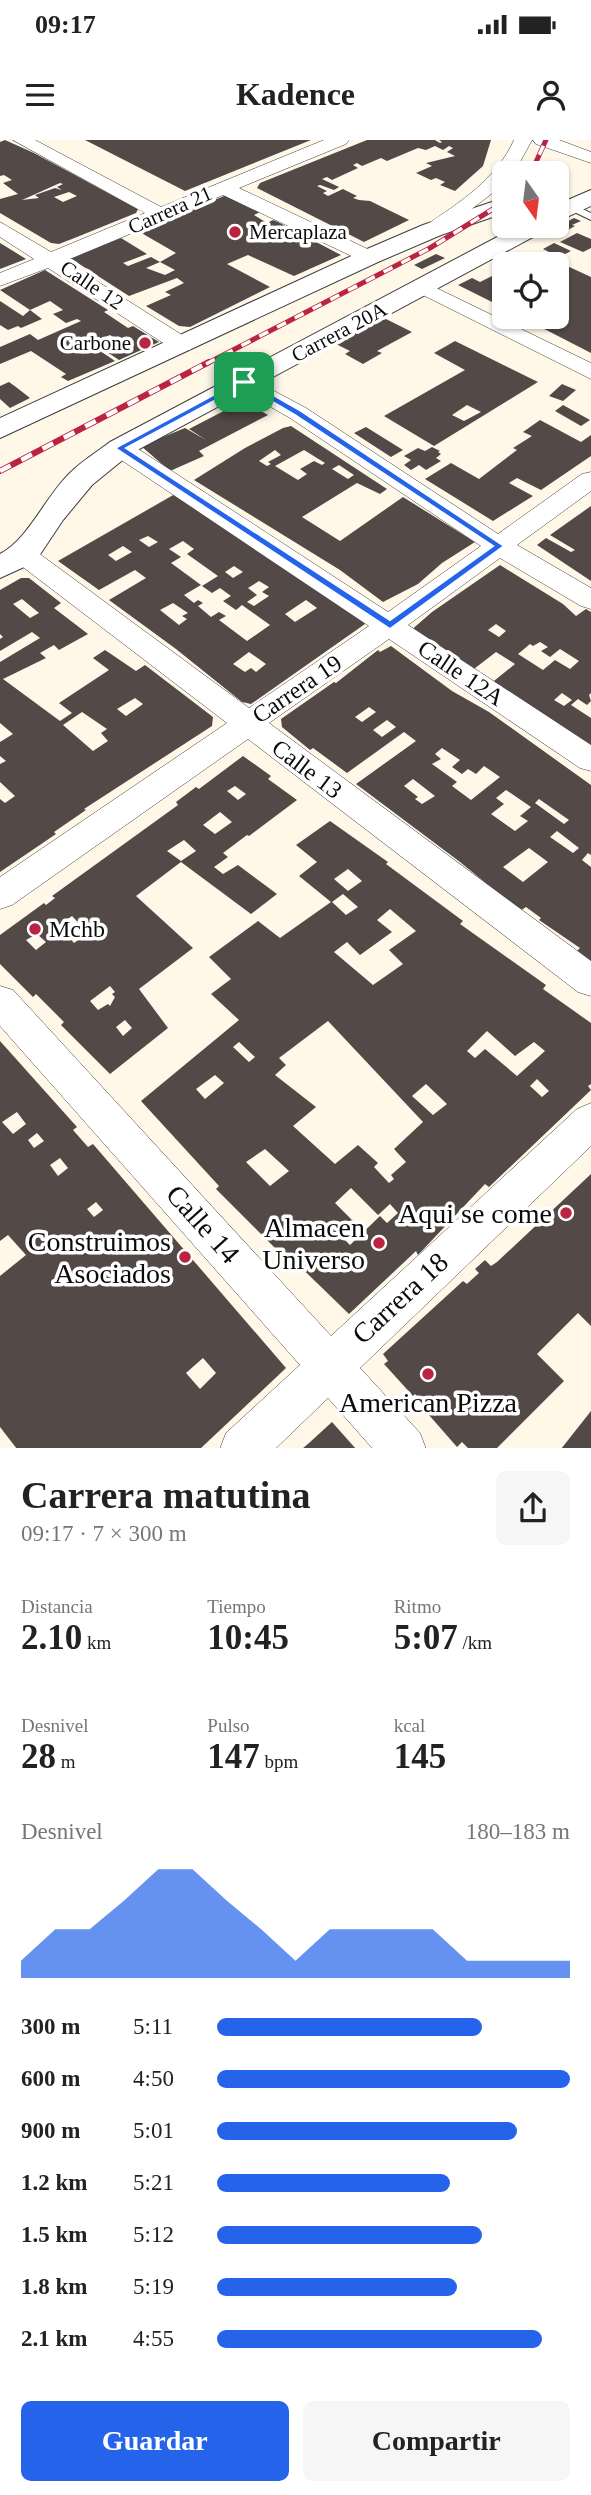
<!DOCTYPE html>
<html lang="es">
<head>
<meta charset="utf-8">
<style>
  body { margin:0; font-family:"Times New Roman",serif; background:#f6f6f6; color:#222; height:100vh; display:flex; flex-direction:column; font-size:26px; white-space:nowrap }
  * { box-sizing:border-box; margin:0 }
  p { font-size:23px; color:#767676 }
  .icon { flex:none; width:38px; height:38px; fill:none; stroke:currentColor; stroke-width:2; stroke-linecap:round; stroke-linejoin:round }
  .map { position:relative; height:1308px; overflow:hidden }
  .drawer { display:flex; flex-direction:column; background:#fff; flex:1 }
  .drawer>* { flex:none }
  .needle { width:46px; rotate:166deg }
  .controls { position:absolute; left:492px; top:21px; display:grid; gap:14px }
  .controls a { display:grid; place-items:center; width:77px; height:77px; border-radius:10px; background:#fff; box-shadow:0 2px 5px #0004; font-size:35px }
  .pin { position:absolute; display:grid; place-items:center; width:60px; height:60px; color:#fff; margin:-30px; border-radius:14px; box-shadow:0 4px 10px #0006 }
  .round { display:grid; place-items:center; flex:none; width:74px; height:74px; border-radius:10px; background:#f6f6f6 }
  .headline { display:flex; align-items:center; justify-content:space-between; height:119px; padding:0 21px }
  h1 { font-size:38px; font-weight:700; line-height:52px }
  .stats { display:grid; grid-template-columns:repeat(3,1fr); gap:10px; height:119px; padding:7px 21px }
  .stats div { display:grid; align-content:center }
  .stats b { font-size:35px; font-weight:700 }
  .stats small { font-size:19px; font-weight:400 }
  .stats p { font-size:19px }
  .chart { height:196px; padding:14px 21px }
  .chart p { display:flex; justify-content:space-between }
  .chart svg { width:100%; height:126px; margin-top:7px; fill:#2563eb; opacity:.7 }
  .primary-button { display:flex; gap:14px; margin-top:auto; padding:14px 21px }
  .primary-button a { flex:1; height:80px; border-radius:10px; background:#2563eb; color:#fff; font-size:28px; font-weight:700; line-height:80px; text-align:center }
  .primary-button a+a { background:#f6f6f6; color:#222 }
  ul { padding:0 21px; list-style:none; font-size:23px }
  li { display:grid; grid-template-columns:112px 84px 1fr; align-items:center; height:52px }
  li i { height:18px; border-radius:9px; background:#2563eb }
  .status { display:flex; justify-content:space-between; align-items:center; height:49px; padding:0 35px; background:#fff; direction:ltr }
  .status svg { height:19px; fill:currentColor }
  header { display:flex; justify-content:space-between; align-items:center; height:91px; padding:0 21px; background:#fff; font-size:32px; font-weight:700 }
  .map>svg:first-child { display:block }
</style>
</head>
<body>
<div class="status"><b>09:17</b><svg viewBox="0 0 49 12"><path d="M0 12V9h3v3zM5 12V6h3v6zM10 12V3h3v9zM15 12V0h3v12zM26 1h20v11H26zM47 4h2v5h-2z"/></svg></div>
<header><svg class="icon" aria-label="menu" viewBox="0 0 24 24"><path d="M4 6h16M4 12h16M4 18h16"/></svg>Kadence<svg class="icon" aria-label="person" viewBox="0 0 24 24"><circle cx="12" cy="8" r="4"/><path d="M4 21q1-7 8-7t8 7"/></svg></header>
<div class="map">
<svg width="591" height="1309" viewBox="0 0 591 1309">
  <rect width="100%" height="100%" fill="#fff7e8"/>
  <path fill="#534a47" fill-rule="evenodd" d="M5,0L34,13L138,69L136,73L77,97L59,104L51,103L0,73V59L18,54L3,43L12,40L4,35L0,36V2ZM60,43L63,44L57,47L62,50L55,48L35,55L39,58L22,60ZM69,52L77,56L63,62L54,57Z
    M85,0H311L185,51Z
    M367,0H435L440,3L442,2L439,0H491L483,26L455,51L440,45L445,42L436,38L431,40L416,33L432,26L426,23L455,16L447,12L453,8L449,6L443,10L435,6L426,10L418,8L387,21L381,18L362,26L357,23L353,25L358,28L332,40L327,37L322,39L339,47L334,50L320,45L317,46L327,51L323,53L328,56L343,49L357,56L353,58L359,60L370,61L409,80L364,102L257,48L260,43Z
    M229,54L262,71L254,75L267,83L273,80L278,82L341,115L294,136L248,115L227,124L270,147L190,187L179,186L146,166L171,155L165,152L184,143L177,138L129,156L70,118L121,98L147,114L123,123L128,126L151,117L160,122L146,128L165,135L175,130L160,122L176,113L138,91Z
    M574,78L581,81L572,85L575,86L564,92L555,88Z
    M577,93L591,99V108L583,112L560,102Z
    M0,103L5,106L26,119L0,129Z
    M554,103L571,111L559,117L543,109Z
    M539,113L591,137V213L521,177H556V124H516Z
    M436,114L445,118L422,129L414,125Z
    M45,130L108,170L104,172L128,188L133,186L159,202L119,220L98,206L116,199L110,195L90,204L115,221L68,241L61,237L66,234L31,211L0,224V207L30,194L38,200L81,181L77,179L66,183L53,174L63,170L50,161L30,170L0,150Z
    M504,130V168L458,145L472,138L480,142Z
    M0,161L23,176L30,170L42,179L21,188L18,186L8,190L0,185Z
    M380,176L412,192L377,211L382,213L363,224L345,214L350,211L332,202Z
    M455,201L538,242L434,306L384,276L465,230L434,213ZM467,265L481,272L464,281L452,275Z
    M9,242L16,247L30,258L10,268L0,259V246Z
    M562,244L576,250L563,261L549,256Z
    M243,261L268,275L199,311L204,316L170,331L141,306L185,288L206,300L189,289Z
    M563,265L590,280L581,286L555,271Z
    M540,280L581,302L591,295V316L541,350L517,338L509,343L533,356L493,381L425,339L451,323L479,339L517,310L513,308L532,296L523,292Z
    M291,286L387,349L380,354L357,343L302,377L340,401L403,357L475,402L442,423L418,444L383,462L340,430L194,340L245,308L283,288ZM275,310L281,315L268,322L271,324L267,326L259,321ZM304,310L325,323L322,325L314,321L300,329L307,334L298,340L275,326ZM339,325L354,335L348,339L332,329Z
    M366,287L403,310L391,317L354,293Z
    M432,307L440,311L438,312L441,314L436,318L441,321L426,330L419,325L411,330L404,325L411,320L404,316L418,308L425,311Z
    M175,354L257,411L269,416L266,417L362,477L365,484L251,564L242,562L176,509L109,460L146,438L135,430L99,450L58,421ZM148,396L158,402L149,407L139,400ZM183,401L194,409L187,414L218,436L202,446L212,453L220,448L231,456L223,461L236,470L242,465L270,485L247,501L219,480L226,476L219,472L211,477L198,466L203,463L198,460L194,463L184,455L201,445L171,423L181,417L169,409ZM123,406L132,412L116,421L108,415ZM234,426L243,432L233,438L225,432ZM259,441L269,447L262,452L269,456L254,466L247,462L257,455L248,448ZM306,460L317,468L295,482L285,474ZM173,463L188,473L182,476L187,479L179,485L160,470ZM249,512L266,524L256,532L251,528L245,532L233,524Z
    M591,366V441L537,405L546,398L571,412L575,410L550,395Z
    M500,425L563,464L576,476L586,469L591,472V553L589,555L591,561L587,565L578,559L571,565L591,578V614L489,545L515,524L496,512L470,532L409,492L432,472ZM496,484L506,491L499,497L488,490ZM540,502L548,507L541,511L550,517L560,509L579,521L570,529L555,520L543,530L518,514L530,504L533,506ZM562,553L572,560L564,566L554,560Z
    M21,438H29L61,463L54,468L88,494L59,510L54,505L40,513L46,518L3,539L60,581L72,573L59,563L109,530L93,518L105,510L136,531L145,525L213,577L212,586L84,669L86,670L54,692L56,694L0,732V659L5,663L15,656L0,642V624L6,621L0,616V602L13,594L0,583V522L40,498L32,492L0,511V499L3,497L0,494V450ZM22,459L39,473L30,478L13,464ZM135,558L143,564L126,576L117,569ZM82,572L107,589L101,593L108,601L93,611L63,585Z
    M391,506L452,551L489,572L591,645V715L588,713L582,720L591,727V822L577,811L580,808L539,780L541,778L526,767L520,771L460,722L356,644L416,601L404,592L347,633L313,608L310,610L282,587L281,579L334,542L336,543L378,510L380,512ZM369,567L376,572L362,582L355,577ZM387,580L396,587L382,597L373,590ZM442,608L460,620L452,627L462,634L468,629L476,634L484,626L500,637L471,660L452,646L457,642L432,624L441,619L435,614ZM413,639L435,656L422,664L415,659L418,657L404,646ZM506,650L531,667L520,676L528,681L515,691L491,674L504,664L496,658ZM539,659L569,680L564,684L535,663ZM557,691L579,708L573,713L550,697ZM529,708L548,722L523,742L503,727Z
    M243,616L271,636L268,639L297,660L249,696L247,695L223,713L228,717L214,727L223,734L238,725L277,754L251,774L181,722L136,756L193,808L139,849L168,888L110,934L61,885L64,882L36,854L33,857L0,824V795L44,763L46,765L55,758L52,756L178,665L176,662L196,647L199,649ZM235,646L246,654L238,660L227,651ZM220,672L232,682L215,694L203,685ZM184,700L196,711L181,721L167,711ZM72,776L88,793L74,803L59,785ZM37,794L46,802L36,810L26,800ZM110,846L115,852L112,854L115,857L110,866L108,864L98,870L90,861ZM125,880L132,888L123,896L116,887Z
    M330,681L388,722L386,724L463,781L460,784L546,845L543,849L591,883V944L588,946L591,950L489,1047L485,1044L418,1115L416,1111L349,1174L284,1111L280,1113L216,1049L219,1046L141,961L239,880L211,854L231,839L209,817L258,781L280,798L331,762L299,736L317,722L296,705ZM348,729L362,741L348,751L334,739ZM343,754L358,767L346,775L332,762ZM390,769L416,791L389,810L403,824L373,845L334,812L347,802L360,815L392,792L377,780ZM328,881L423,982L394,1009L406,1022L391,1035L394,1039L389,1043L374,1027L378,1023L358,1005L335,1024L293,986L316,967L275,935L286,925L279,918ZM487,891L515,916L534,902L545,911L517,936L485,909L475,918L467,911ZM239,902L255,917L249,922L233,907ZM215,935L224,943L205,959L196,949ZM537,939L549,951L542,957L530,946ZM426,944L447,964L433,975L412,956ZM265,1009L289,1031L270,1046L246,1022ZM351,1048L378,1075L390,1064L398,1073L387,1083L380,1076L350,1105L339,1094L353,1081L335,1063Z
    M0,901L77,987L73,990L88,1007L93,1004L286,1228L200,1309H17L0,1287V1136L26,1115L8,1095L0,1101ZM17,972L26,984L13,994L2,982ZM37,993L44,1001L34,1008L28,1000ZM60,1018L68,1028L58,1036L50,1025ZM96,1062L103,1070L94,1077L87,1069ZM82,1100L89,1109L82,1115L74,1105ZM203,1218L216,1233L200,1249L186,1233Z
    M591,1034V1186L578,1173L537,1214L564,1241L496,1309H469L462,1302L457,1307L429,1275L431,1272L415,1254L413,1256L384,1224L388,1221L383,1214L463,1141L467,1144L469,1142L479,1133L475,1129L485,1120L491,1126L497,1122Z
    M591,1271V1309H561Z
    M332,1282L356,1309H302L309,1303Z"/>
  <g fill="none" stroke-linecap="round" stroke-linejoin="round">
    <g stroke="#3e3e3e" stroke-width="2">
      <path id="service" d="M568,65H574L591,73V80L568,69Z"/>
    </g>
    <g stroke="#3e3e3e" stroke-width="1">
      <path id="minor" d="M13,0H35L161,67L324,0H349L346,4L239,48L376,113L379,117L376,121H362L223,55L65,121L190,200L193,205L190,210H174L48,128L0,146V133L34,119L0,97V82L51,112L145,73Z
        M514,0H532L514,33H504L503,45L439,94H425L422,90L425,86C460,62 496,40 514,0Z
        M533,0H559L591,12V23L536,4Z
        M424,142L591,223V239L417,152L414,148L417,144Z
        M244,235L306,268L498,394L582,334L591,332V351L517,405L591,448V469L581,466L500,418L408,485L591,605V631L580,628L389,499L269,583L591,821V856L578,852L248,599L12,765L0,769V737L227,583L15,421L11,415L15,409L24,407L33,409L249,568L369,486L111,313L108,308L111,303L120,301L129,303L388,472L481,406L290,278L236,247L233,242L236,237Z
        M0,846L13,850L331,1196L577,969L591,963V1006L360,1228L420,1293L426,1309H373L328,1258L275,1309H220L226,1293L300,1225L0,886Z"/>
    </g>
    <g stroke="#3e3e3e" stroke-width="2">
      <path id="tertiary" d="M591,50V66L556,82V65Z
        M504,58V73L441,95L378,122L0,298V278L360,112L423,85Z
        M518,86H548L544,91L130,314L92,345L63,380L35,422L0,438V414C29,399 46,355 71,332C82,321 97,312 110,302Z"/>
    </g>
    <use href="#service" fill="#fff" fill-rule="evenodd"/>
    <use href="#minor" fill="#fff" fill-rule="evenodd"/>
    <use href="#tertiary" fill="#fff" fill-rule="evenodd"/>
    <g stroke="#ba2341" stroke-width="5">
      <path id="rail-far1" d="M531,33L546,0
        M206,224L430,108L493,69L504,58"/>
    </g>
    <g stroke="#ba2341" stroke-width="6">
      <path id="rail" d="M0,331L209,222"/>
    </g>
    <use href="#rail-far1" stroke="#fff" stroke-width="3.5" stroke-dasharray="10" stroke-linecap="butt"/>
    <use href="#rail" stroke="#fff" stroke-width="4.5" stroke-dasharray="12" stroke-linecap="butt"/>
  </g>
  <path fill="#2563eb" stroke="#fff" stroke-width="2" fill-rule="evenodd" d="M241,240H247L301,271L504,406L390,489L115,308ZM244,245L295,275L493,406L390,480L126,308Z"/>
  <g fill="#ba2341" stroke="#fff" stroke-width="2.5">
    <circle cx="235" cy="92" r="7"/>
    <circle cx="145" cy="203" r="7"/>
    <circle cx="35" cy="789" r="7"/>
    <circle cx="566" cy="1073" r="7"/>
    <circle cx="379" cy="1103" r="7"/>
    <circle cx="185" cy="1117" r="7"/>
    <circle cx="428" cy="1234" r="7"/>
  </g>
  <g text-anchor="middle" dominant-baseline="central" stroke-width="7" stroke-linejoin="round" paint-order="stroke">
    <g font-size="21" fill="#0b0b0b" stroke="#fff">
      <text transform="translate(170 70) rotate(-24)">Carrera 21</text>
      <text transform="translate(92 145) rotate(34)">Calle 12</text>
      <text transform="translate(339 192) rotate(-28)">Carrera 20A</text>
    </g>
    <g font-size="21" fill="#0b0b0b" stroke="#fff" text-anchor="start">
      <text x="249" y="92">Mercaplaza</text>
      <text x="131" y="203" text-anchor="end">Carbone</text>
    </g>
    <g font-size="24" fill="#0b0b0b" stroke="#fff">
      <text transform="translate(461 533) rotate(34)">Calle 12A</text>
      <text transform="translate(297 549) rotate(-34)">Carrera 19</text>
      <text transform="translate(307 629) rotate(37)">Calle 13</text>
    </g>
    <g font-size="24" fill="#0b0b0b" stroke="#fff" text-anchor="start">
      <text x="49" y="789">Mchb</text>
    </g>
    <g font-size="28" fill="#0b0b0b" stroke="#fff" text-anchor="end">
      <text x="552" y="1073">Aqui se come</text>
      <text x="365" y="1087">Almacen<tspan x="365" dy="32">Universo</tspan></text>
      <text x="171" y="1101">Construimos<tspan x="171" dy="32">Asociados</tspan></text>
      <text x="428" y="1262" text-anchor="middle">American Pizza</text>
    </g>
    <g font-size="28" fill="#0b0b0b" stroke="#fff">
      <text transform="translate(203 1084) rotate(48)">Calle 14</text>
      <text transform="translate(400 1158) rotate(-43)">Carrera 18</text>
    </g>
  </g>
</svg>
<div class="controls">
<a><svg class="needle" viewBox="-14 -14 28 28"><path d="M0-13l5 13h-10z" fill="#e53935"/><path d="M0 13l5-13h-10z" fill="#767676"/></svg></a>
<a><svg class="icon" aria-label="locate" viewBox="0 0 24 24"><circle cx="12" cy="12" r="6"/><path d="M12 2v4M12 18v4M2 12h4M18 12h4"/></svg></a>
</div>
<div class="pin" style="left:244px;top:242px;background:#1e9e55"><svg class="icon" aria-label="arrive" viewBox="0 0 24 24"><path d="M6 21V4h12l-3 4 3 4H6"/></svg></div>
</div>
<section class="drawer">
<div class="headline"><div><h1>Carrera matutina</h1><p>09:17 · 7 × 300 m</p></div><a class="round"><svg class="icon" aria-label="share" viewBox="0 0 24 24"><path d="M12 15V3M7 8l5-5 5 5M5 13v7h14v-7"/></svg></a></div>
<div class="stats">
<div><p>Distancia</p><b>2.10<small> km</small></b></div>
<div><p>Tiempo</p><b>10:45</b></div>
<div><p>Ritmo</p><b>5:07<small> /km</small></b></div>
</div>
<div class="stats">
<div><p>Desnivel</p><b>28<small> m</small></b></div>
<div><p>Pulso</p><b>147<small> bpm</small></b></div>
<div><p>kcal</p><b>145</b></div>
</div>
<div class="chart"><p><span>Desnivel</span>180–183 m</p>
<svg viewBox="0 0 160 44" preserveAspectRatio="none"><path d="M0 44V38L10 27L20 27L30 17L40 6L50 6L60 17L70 27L80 38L90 27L100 27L110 27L120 27L130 38L140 38L150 38L160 38V44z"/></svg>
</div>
<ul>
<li><b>300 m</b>5:11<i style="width:75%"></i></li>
<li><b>600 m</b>4:50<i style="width:100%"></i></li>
<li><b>900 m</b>5:01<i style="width:85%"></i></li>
<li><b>1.2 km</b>5:21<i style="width:66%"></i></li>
<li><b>1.5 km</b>5:12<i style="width:75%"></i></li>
<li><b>1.8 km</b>5:19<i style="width:68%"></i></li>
<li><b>2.1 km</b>4:55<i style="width:92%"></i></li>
</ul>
<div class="primary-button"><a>Guardar</a><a>Compartir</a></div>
</section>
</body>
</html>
